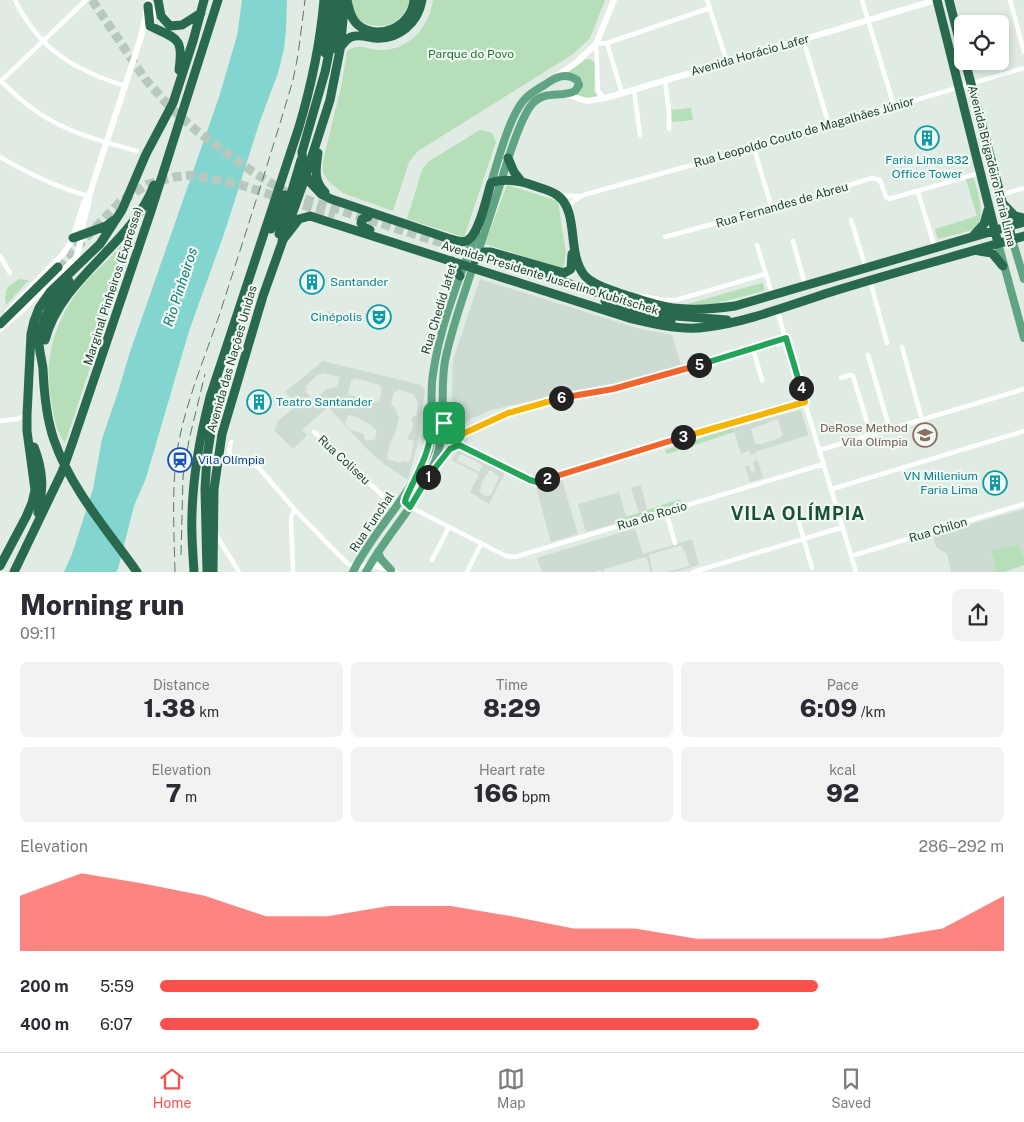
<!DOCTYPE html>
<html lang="en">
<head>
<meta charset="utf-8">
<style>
  body { margin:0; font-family:"Public Sans",sans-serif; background:#f2f2f3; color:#2b2b33; height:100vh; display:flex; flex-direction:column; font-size:19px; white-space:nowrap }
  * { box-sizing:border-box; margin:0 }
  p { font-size:16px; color:#7c7c81 }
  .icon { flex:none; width:28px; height:28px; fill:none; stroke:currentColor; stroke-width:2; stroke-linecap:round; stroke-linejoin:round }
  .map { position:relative; height:572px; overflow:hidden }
  .drawer { display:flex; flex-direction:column; background:#fff; flex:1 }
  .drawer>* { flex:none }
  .buttons { position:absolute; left:954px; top:15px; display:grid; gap:10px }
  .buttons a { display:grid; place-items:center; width:55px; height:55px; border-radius:8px; background:#fff; box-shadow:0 2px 8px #0003; font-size:25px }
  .pin { position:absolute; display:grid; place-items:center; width:42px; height:42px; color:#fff; margin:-21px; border-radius:10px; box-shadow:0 2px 8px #0006 }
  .km { position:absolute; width:25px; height:25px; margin:-12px; border-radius:50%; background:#222; color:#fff; font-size:14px; line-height:25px; text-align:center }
  .round { display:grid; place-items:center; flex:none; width:52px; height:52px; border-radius:8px; background:#f2f2f3 }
  .summary { display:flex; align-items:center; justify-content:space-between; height:85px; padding:0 20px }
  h1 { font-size:28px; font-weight:800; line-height:38px }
  .stats { display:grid; grid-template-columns:repeat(3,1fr); gap:8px; height:85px; padding:5px 20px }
  .stats div { display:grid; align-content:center; border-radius:8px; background:#f2f2f3; text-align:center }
  .stats b { font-size:25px; font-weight:800 }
  .stats small { font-size:14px; font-weight:400 }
  .stats p { font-size:14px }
  .chart { height:140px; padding:10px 20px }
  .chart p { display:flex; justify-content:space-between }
  .chart svg { width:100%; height:90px; margin-top:5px; fill:#fb514d; opacity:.7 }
  ul { padding:0 20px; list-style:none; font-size:16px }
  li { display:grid; grid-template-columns:80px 60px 1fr; align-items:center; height:38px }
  li i { height:12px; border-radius:6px; background:#fb514d }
  .dock { display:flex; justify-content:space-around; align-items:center; height:70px; border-top:1px solid #e1e1e2; background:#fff; font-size:14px; color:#7c7c81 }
  .dock a { display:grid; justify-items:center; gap:2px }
  .dock .on { color:#fb514d }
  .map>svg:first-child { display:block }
</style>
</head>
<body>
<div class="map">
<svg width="1024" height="572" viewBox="0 0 1024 572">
  <rect width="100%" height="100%" fill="#dfebe3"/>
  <path fill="#cddbd2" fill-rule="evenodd" d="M480,279L640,329L672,335L681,365L601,389L521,403L491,410L469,420L461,426L451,423L453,360Z
    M323,361L421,385L425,390L417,446L408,480L384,464L369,451L328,407L302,430L307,435L293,449L274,430L278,421L297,405L285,392ZM323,373L340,377L337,387L327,389L316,399L314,397L312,399L305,391L307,389L305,387L318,374L320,375ZM355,378L380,385V387L382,388L379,402L365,401L348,394L351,380H354ZM398,389L414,395L418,404L416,416H413L411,422H413L412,430L407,439L414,441L411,456L409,462L402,461L401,463L387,459L389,446L395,433L399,418L395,408L391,404L394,391L397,392ZM348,415L356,417L371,425L377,431L375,439L367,441L364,438V434L350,430L345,424Z
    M801,410L808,435L755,452L763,478L750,482L733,428ZM775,420H778L783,435L780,438L761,444H755L751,429ZM749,451L751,455L755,454L757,460L753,462L756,471L751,472L749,466H745L741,454Z
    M459,450L505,473L489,504L470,492L479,474L451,460ZM462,454L481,464L482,466L479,472L457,461L459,455ZM491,470L499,477L492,493L489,496H486L480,493L479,490L482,488L480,487L486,474L488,475V471Z
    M562,480L578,534L551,542L536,487Z
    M641,485L648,513L640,516L631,488Z
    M619,492L627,520L586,532L578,504Z
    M1024,509V558L1019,544L991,552L996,572H951L947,554L936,547L933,535Z
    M635,528L643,554L692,539L699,565L675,572H666L690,566L682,545L649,555L653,572H651L646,557L604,569V572H602L600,570L593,572H542L537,558Z"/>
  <path fill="#b6deb8" d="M349,0H411C405,17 391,30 371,25C367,24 360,22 357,18C353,14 351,5 349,0Z
    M433,0H605L590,38L573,54L418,151L409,162L393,211L343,193L329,182L323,172V161L342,83L347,51C359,42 367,50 381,50C410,50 429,27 433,0Z
    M586,59L592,60L595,63L594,91L598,98L590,99L573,95L581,85L564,73Z
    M691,108L693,120L672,122L671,110Z
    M482,130L492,133L496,142L464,237L407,219L422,170L428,162L478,131Z
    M973,176C978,194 986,212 976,229L938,239L935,229L977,216L966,179Z
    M507,185L558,201L566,254L563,269L485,244Z
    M135,228L136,229L65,443C56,432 53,413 51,399C43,357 56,318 83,285C91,275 101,267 110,258C119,249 126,238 135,228Z
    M19,279L29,280L6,305C4,289 6,288 19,279Z
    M762,283L764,286V291L714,304L684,305Z
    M329,311L343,315L340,326L325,322Z
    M733,428L734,432L667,454L665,450Z
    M680,499L682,504L627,520L626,517Z
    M1019,544L1024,558V565L1004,572H996L991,551Z"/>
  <path fill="#83d5cf" d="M242,0H287L286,29L284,49L278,73L260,121L225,231L189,331L146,478L134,506L118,569L116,572H64L72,554L93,489L102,439L118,392L129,355L219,97L237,36Z"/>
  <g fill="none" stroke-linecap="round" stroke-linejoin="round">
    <path stroke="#b9c8bf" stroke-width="9" stroke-dasharray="9 4.5" stroke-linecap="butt" d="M92,0L145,79L170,107L198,132L253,172L289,194L504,263
      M58,267L120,202L148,184L175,177L193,175L241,185L315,209L335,214"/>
    <path stroke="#fff" stroke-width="4.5" d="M15,0C39,50 75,70 125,86
      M707,0L727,62
      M862,0L894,106
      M1010,0L1024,52
      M803,39L829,125
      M607,43L622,93
      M596,44L607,43L710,8
      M596,44L598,90L601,95L606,98
      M0,80C11,91 23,102 36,111C65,132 103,142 137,151
      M665,80L669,112V129
      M0,82L86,0
      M634,89L640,135
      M754,148L772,209
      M0,157C29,174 57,188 89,196
      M918,192L935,248
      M1000,195L1024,188
      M559,196H579
      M567,206L583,195L754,148L1024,68
      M851,220L866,268
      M665,237L805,199L872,178L880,180L886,197L889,199L980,173
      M793,241L805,285
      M757,245L772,294
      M0,256L10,273
      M870,280L887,343
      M641,296L665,300H676L765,274
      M777,310L856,572
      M902,347L922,420
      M753,349L762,380
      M868,355L890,430
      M841,378L850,375L853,376L871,435
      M0,421L17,419L26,415
      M314,432L396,508
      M431,432C456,445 486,421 509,413C526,407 543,401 561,398C578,394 596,393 614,389C672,375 729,357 786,338
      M231,442L229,450L230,455L248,462L259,468L295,510L333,549L348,564L356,567
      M459,445L530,480L537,482L805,402
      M820,450L1024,389
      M435,467L450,449L459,445L466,434
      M832,489L1024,431
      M410,507L506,556L515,557L824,464
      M795,509L812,568
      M666,512L675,543
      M215,533L239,572
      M851,556L1024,504
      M432,560L449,527
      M293,572L291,517L295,510
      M467,572L481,544
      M693,572L843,527"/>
    <path stroke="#fff" stroke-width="6" d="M151,24L157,2
      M557,76L577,62L596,44L614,0
      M564,94L587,101L606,98L936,0
      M8,311L64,253L73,238L84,203L89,196L141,37L149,0
      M0,329L23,309L75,259C81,248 81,236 83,224C85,214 89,206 89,196
      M356,567C369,564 382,566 395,572"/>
    <path stroke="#60a483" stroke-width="8" d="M1012,239L1024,279
      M998,243L1024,338
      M444,423L449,430L458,436
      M378,552L381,559L391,570
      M353,572C369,539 395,512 414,480C419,470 426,460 429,450C435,425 429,399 433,374C440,325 459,279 476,233
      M366,572C387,533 421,501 436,459C448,424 439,395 445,361C450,336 458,312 466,288C476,257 487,226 497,194C504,173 519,118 533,103C545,90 561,98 575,91L579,85L577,80C566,72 556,77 546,84C538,89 530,93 524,100C509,117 498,161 491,183"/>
    <path stroke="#296a4e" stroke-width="9" d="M158,0L161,16L170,26L182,25L201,13
      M347,0C349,9 351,19 358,25C379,42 412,26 414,0
      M937,0L998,243
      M949,0L962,51
      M148,6L150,26C176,39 184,36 179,70
      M334,45L330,48L325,72L302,152L303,166L309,181L321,194L331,199L450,239C455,240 461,243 466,241C479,237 487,195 491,183C504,178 520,181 532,185C540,188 550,190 557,195C580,211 566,254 585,276C593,285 608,289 619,293C635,298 651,304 667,307C689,311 713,309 735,306L1024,222
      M340,48C343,44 346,39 351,37C358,34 367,37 375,38C399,40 418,23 422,0
      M333,49L336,0
      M325,53L328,25L329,1
      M965,61L1012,239
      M318,153C316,168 313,181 325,192
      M508,158L514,172L521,181
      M1004,205L1015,216L1024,218
      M368,217L362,219L361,223L364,227L370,230
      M271,229L285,195
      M279,234L301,160
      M974,235L984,224L988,210
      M73,238L106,226L114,220
      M282,241L299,219L310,216L629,318C655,324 680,331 707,327C747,322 793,304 831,292C895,272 960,255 1024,236
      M979,251L992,253L1003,266
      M475,260L484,252H491L564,273L571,269L572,254
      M452,261L460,276
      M504,263L617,299
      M69,281C54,296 40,321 39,342C39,351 42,360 43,369C44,393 46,417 54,440C71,489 108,531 137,572
      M605,301L671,322
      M651,309L676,316L727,320
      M0,324L58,267
      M45,340C62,276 131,246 154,185
      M34,447C43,470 44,489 38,513
      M0,566L26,517L32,503L35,490L27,431V415L31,334L34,321L39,308L50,292L100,244L122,210L146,154L173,103L193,41L204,0
      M14,572L62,472L72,444L151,211L218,0
      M194,572C193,553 191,534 192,514C193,475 200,436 210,397L299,127C312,83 320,46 324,0
      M207,572L205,489L207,457L219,381
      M213,572L214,489L222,434L263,296L304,181L330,100L340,50L345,0"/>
    <path stroke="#597869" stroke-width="1" stroke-dasharray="10 5" stroke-linecap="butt" d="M181,555L183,477L189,440L205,374
      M175,572C174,534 172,496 176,458C183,408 204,360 220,313C245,235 270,158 293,80L298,55L305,0"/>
  </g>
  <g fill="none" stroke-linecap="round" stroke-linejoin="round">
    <g stroke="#fff" stroke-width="10">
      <path id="split-1" d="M428,477L410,507L405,502L406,498C416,475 428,457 431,432L442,436L444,423"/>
    </g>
    <g stroke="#fff" stroke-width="10">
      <path id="split-2" d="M428,477L450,449L459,445L530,480L537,482L547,479"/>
    </g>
    <g stroke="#fff" stroke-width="10">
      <path id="split-3" d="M547,479L683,437"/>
    </g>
    <g stroke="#fff" stroke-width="10">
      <path id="split-4" d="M683,437L805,402L801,388"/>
    </g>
    <g stroke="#fff" stroke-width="10">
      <path id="split-5" d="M699,365L786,338L801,388"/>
    </g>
    <g stroke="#fff" stroke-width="10">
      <path id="split-6" d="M561,398L613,389L699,365"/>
    </g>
    <g stroke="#fff" stroke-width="10">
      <path id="split-7" d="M444,423L449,430L458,436L508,413L561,398"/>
    </g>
    <use href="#split-1" stroke="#22a559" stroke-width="6"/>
    <use href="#split-2" stroke="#22a559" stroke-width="6"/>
    <use href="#split-3" stroke="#f0652b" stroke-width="6"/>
    <use href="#split-4" stroke="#f5b400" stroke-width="6"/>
    <use href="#split-5" stroke="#22a559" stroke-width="6"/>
    <use href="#split-6" stroke="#f0652b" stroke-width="6"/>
    <use href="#split-7" stroke="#f5b400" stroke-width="6"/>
  </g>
  <defs>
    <g id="building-ring" transform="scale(1.25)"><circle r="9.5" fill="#eff8f2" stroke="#0f9aa8" stroke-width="1.5"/><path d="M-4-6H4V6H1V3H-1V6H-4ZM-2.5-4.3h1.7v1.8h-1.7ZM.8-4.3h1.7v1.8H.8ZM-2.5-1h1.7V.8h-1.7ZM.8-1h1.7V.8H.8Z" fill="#0f9aa8"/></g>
    <g id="theatre-ring" transform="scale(1.25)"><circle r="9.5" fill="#eff8f2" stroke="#0f9aa8" stroke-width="1.5"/><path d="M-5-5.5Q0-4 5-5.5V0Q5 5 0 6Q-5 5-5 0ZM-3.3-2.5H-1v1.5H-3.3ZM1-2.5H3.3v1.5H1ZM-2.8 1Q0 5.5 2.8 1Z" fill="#0f9aa8"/></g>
    <g id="university-ring" transform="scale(1.25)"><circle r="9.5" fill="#eff8f2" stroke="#8d6e63" stroke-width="1.5"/><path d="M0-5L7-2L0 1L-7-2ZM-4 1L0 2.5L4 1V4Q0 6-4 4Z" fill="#8d6e63"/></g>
    <g id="station-ring" transform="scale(1.25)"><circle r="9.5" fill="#eff8f2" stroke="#1a4fb4" stroke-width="1.5"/><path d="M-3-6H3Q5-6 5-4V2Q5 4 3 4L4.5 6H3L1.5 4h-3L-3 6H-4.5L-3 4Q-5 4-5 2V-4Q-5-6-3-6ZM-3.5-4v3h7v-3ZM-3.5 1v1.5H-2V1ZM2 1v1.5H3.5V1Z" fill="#1a4fb4"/></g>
  </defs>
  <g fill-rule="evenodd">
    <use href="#building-ring" x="927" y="138"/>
    <use href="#building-ring" x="312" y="282"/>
    <use href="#theatre-ring" x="379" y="317"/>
    <use href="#building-ring" x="259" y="402"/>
    <use href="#university-ring" x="925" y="435"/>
    <use href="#station-ring" x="180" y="460"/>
    <use href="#building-ring" x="995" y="483"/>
  </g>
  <g text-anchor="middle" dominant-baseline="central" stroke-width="4.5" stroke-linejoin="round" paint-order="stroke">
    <g font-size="12" fill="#277634" stroke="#eff8f2">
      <text x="471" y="54">Parque do Povo</text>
    </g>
    <g font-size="12" fill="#1f3c2e" stroke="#eff8f2">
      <text transform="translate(750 55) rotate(-16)">Avenida Horácio Lafer</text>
      <text transform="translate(804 132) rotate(-16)">Rua Leopoldo Couto de Magalhães Júnior</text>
      <text transform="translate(992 166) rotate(76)">Avenida Brigadeiro Faria Lima</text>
      <text transform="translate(782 205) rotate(-16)">Rua Fernandes de Abreu</text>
      <text transform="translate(550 278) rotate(17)">Avenida Presidente Juscelino Kubitschek</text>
      <text transform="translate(113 286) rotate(-72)">Marginal Pinheiros (Expressa)</text>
      <text transform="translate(439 309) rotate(-73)">Rua Chedid Jafet</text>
      <text transform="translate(232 359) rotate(-74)">Avenida das Nações Unidas</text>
      <text transform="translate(344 460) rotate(43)">Rua Coliseu</text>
      <text transform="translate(652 516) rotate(-17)">Rua do Rocio</text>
      <text transform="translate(372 522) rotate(-56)">Rua Funchal</text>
      <text transform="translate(938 530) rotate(-17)">Rua Chilon</text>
    </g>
    <g font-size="12" fill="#0d838f" stroke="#eff8f2" text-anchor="start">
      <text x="927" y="160" text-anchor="middle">Faria Lima B32<tspan x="927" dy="14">Office Tower</tspan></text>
      <text x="330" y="282">Santander</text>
      <text x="362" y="317" text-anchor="end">Cinépolis</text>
      <text x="276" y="402">Teatro Santander</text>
      <text x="978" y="476" text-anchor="end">VN Millenium<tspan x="978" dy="14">Faria Lima</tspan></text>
    </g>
    <g font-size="12" fill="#785e54" stroke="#eff8f2" text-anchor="end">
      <text x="908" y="428">DeRose Method<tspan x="908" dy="14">Vila Olímpia</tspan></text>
    </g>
    <g font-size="12" fill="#164399" stroke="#eff8f2" text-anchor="start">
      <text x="198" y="460">Vila Olímpia</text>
    </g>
    <g font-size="14" font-style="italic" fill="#167c76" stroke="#eff8f2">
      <text transform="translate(180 287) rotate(-72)">Rio Pinheiros</text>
    </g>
    <g font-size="18" font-weight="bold" letter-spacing="1" fill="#1a4f36" stroke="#eff8f2">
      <text x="798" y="513">VILA OLÍMPIA</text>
    </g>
  </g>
</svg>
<div class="buttons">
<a><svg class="icon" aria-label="locate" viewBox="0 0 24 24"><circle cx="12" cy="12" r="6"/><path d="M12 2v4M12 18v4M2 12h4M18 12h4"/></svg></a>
</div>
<div class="pin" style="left:444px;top:423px;background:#1e9e55"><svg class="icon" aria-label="arrive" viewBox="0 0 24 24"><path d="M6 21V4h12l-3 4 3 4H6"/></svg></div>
<b class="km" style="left:428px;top:477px">1</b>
<b class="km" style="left:547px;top:479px">2</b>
<b class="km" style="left:683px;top:437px">3</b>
<b class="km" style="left:801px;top:388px">4</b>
<b class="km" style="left:699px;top:365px">5</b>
<b class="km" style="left:561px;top:398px">6</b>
</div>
<section class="drawer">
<div class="summary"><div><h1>Morning run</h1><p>09:11</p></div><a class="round"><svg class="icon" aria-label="share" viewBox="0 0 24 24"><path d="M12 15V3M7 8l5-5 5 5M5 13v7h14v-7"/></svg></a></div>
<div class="stats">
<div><p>Distance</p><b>1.38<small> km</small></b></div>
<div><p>Time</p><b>8:29</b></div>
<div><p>Pace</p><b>6:09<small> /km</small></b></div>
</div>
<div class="stats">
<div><p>Elevation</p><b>7<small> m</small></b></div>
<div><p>Heart rate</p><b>166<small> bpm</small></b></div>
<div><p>kcal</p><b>92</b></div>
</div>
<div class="chart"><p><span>Elevation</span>286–292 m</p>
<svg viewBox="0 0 160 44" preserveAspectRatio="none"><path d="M0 44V17L10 6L20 11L30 17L40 27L50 27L60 22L70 22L80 27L90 33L100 33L110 38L120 38L130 38L140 38L150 33L160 17V44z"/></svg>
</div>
<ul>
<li><b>200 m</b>5:59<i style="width:78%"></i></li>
<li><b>400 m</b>6:07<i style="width:71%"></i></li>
</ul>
</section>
<nav class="dock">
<a class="on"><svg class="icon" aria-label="home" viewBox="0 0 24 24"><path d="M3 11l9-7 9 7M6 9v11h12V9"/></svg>Home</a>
<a><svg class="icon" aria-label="map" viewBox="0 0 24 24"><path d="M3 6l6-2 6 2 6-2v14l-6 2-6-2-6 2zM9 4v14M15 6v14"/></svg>Map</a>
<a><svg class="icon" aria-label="saved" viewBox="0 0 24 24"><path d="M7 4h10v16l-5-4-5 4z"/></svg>Saved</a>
</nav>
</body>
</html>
